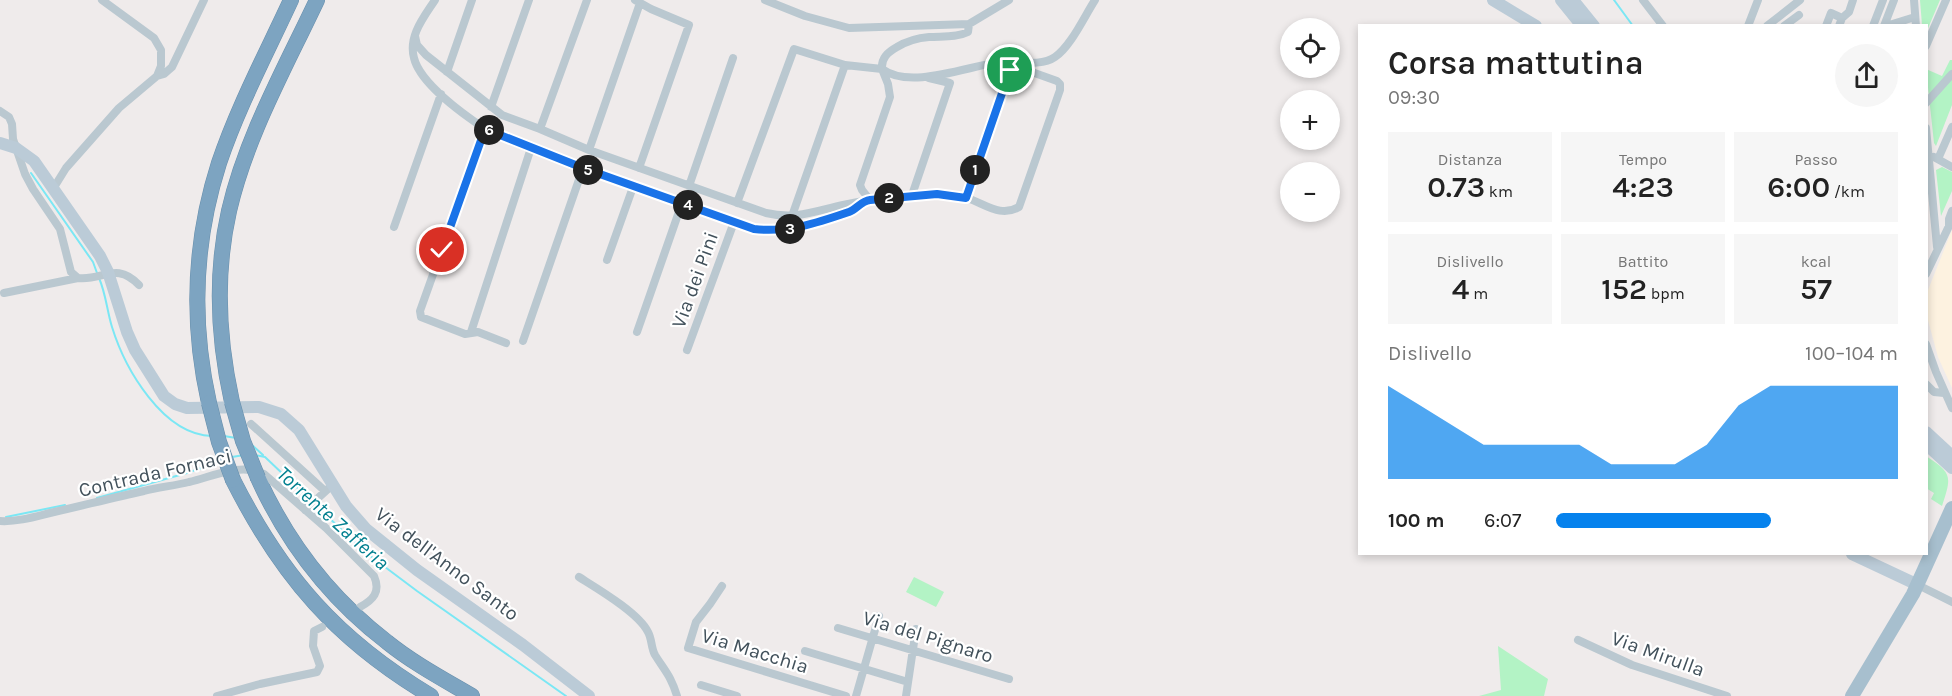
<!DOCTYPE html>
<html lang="it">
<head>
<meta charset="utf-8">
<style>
  body { margin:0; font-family:Karla,sans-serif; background:#f6f6f6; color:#222; height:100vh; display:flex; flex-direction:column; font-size:22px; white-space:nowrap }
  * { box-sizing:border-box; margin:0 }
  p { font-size:20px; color:#767676 }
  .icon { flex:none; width:33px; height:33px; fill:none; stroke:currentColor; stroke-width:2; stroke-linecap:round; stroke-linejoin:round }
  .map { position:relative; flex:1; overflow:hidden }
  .sheet { position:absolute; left:1358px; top:24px; width:570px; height:531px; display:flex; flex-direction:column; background:#fff; border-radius:0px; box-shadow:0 3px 9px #0003 }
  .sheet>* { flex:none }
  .fabs { position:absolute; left:1280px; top:18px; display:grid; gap:12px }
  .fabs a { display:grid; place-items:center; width:60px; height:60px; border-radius:50%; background:#fff; box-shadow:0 3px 9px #0003; font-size:30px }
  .pin { position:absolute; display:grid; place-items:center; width:51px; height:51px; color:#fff; margin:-26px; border:3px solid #fff; border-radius:50%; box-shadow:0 2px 6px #0007 }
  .km { position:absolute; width:30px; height:30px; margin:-15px; border-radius:50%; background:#222; color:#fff; font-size:16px; line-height:30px; text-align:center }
  .round { display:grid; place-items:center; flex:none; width:63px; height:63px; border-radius:32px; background:#f6f6f6 }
  .head { display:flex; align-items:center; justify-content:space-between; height:102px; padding:0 30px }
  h1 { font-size:33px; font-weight:600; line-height:45px }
  .metrics { display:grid; grid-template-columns:repeat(3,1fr); gap:9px; height:102px; padding:6px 30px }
  .metrics div { display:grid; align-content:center; border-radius:0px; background:#f6f6f6; text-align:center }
  .metrics b { font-size:30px; font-weight:600 }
  .metrics small { font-size:16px; font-weight:400 }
  .metrics p { font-size:16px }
  .chart { height:168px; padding:12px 30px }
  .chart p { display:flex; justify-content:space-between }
  .chart svg { width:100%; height:108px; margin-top:6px; fill:#0682ed; opacity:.7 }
  ul { padding:0 30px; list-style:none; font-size:20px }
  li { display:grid; grid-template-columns:96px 72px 1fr; align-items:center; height:45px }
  li i { height:15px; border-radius:8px; background:#0682ed }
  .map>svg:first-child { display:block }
</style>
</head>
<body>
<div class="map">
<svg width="1952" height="696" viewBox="0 0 1952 696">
  <rect width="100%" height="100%" fill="#efebeb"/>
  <path fill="#fdf2e0" d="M1952,230V388L1938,357L1926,313V295Z"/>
  <path fill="#b3f3c5" d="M1920,0H1940L1926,33V26L1922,25Z
    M1950,60H1952V105L1936,146L1934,143L1926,69L1942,76Z
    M1942,167L1952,172V191L1941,216L1936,170Z
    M1926,456C1952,473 1952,476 1942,506L1931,499L1934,493L1926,488Z
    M914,577L944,592L936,607L906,592Z
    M1498,646L1548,679L1544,696H1479L1501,690Z"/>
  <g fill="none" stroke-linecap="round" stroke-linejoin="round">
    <path stroke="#7be7f4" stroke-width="2" d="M1614,0L1633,26
      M31,173L93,262L97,273
      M99,278C106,294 107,311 112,327C125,369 163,435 212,436
      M224,436L236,438
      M252,445L263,455
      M255,455L265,457L365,552L417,591L566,696
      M232,457L244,455
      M97,498L187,473L221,461
      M6,517L65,505"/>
    <g stroke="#688fac" stroke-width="16">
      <path id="highway" d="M232,402C218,339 215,273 229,211C246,137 285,68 317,0
        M209,403C191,323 194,241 219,163C238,107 266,54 291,0
        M258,478C287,542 331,599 387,642C413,663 443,679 472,696
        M233,480C282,577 337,640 431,696"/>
    </g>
    <path stroke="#bac8d0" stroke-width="8" d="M435,0C424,17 408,36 414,58C420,83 463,114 484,128C503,140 538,151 560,160C624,184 690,206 754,229C788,233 817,223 849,212L855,210L864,201
      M635,0L651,9L689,25L639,168
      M765,0L805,16L849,28L969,24L1009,0
      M1643,0L1663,26
      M1914,0L1916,26
      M969,24L968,32C956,38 942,36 929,37C917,38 907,41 897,47C888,52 881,58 882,69C910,90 968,66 1000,62C1016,61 1041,67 1055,57C1071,46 1084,17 1095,0
      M1748,26L1758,0
      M1767,26L1800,0
      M1784,26L1799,15
      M1826,26L1831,13L1842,18
      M1839,26L1842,18L1849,12L1853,0
      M1873,26L1883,0
      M1884,26L1894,0
      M1886,26L1915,17
      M415,36L417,45L426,55L502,115L540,129L589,150L766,213C796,220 815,211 843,205C874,198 908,193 940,195C949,195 958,196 967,198C986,204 1000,218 1019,207L1060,90V84L1057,81L1029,71L1011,62L966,198
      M1926,46L1946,0
      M447,72L472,0
      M157,76L164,74L172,67L204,0
      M1926,103L1952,74
      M491,107L529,0
      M0,111L9,117L12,124L13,139L25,174L33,189L60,229L71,272L78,278
      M1926,128L1937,247
      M485,129L420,311L421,317L465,334L478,332L506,343
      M540,129L587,0
      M589,150L640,3
      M1934,157L1952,167
      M1938,159L1952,127
      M689,186L733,58
      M53,189L66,168L119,108L157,76L161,66V50L154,38L102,0
      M912,195L950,83L929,78
      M737,203L794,49L845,65L882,69L888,84L890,97L860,185L862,190L870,200
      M792,216L845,65
      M394,227L441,94
      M607,260L633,187
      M1926,274L1949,226V219L1952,211
      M4,293L78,278C103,281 116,261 139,285
      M471,332L531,148
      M637,332L682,203
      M523,341L583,168
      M1926,344L1936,372L1952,408
      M687,350L734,222
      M1926,384L1934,392L1944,393
      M251,424L325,491
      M305,510L329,488
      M0,521C17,522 34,517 50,513C81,506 112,498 144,491C158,487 174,486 189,482C212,477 240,462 264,474L326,528L374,576C381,592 373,600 360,607
      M579,577C598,589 639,613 648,632C652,639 651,648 655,655C665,671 671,676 677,696
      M1918,585L1952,602
      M722,586L710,604L696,622L688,648L846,696
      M838,628L1009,679
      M1578,640L1632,665L1727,696
      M805,651L908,682
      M701,685L737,696
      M217,696L260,684L317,672L320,666L313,646L314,631L322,627
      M856,696L879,616
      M906,696L916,629"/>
    <path stroke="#bbcbd7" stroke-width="12" d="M1493,0L1536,26
      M1561,0L1582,26
      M1573,0L1594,26
      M0,143L16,148L34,161L100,256L108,272L127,332L135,350L164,396L175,404L187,408L259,407L281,414L299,430L346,506L366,529L417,570L523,645L589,696
      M1926,432L1952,456
      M1926,444L1952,468
      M1852,554L1918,585"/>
    <path stroke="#a7bfce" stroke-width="14" d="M1852,696L1913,594L1952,508"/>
    <use href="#highway" stroke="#7da4c1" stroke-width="15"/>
    <g stroke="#688fac" stroke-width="16" stroke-linecap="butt">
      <path id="highway-bridge" d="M232,402L243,441L258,478
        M209,403L219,442L233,480"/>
    </g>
    <use href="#highway-bridge" stroke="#7da4c1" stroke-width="15"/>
  </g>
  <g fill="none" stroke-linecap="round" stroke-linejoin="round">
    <g stroke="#fff" stroke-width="12">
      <path id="route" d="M442,250L485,129L583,168L754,229C788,233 817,223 849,212C857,209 861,201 870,200L937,194L966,198L1010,70"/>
    </g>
    <use href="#route" stroke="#1a73e8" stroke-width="8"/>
  </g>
  <g text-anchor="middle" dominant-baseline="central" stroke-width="4.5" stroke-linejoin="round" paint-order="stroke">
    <g font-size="20" fill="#42515b" stroke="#fff">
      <text transform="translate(695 280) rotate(-70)">Via dei Pini</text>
      <text transform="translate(155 473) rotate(-13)">Contrada Fornaci</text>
      <text transform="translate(447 564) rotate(37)">Via dell'Anno Santo</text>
      <text transform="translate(928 637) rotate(17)">Via del Pignaro</text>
      <text transform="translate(755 651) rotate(17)">Via Macchia</text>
      <text transform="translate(1658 654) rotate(20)">Via Mirulla</text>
    </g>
    <g font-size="21" font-style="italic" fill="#038090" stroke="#fff">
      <text transform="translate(333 518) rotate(42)">Torrente Zafferia</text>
    </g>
  </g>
</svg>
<div class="fabs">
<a><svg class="icon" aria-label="locate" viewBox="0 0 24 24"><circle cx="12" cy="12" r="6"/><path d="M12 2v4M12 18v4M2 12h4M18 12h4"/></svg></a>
<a>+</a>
<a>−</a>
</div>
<div class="pin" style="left:1010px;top:70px;background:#1e9e55"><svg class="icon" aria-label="arrive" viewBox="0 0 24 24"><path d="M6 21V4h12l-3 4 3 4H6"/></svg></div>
<div class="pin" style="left:442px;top:250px;background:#d93025"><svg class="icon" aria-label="check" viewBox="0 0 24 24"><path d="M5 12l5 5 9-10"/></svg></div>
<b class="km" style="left:975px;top:170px">1</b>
<b class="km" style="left:889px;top:198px">2</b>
<b class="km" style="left:790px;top:229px">3</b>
<b class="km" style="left:688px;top:205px">4</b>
<b class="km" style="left:588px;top:170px">5</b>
<b class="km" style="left:489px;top:130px">6</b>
<section class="sheet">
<div class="head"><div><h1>Corsa mattutina</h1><p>09:30</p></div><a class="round"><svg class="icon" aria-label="share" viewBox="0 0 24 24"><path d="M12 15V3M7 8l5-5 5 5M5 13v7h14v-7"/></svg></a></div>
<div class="metrics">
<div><p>Distanza</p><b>0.73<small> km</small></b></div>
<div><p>Tempo</p><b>4:23</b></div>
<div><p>Passo</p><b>6:00<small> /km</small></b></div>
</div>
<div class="metrics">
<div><p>Dislivello</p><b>4<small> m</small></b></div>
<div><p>Battito</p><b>152<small> bpm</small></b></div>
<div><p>kcal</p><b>57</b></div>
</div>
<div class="chart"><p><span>Dislivello</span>100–104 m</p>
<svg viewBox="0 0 160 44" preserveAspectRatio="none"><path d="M0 44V6L10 14L20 22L30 30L40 30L50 30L60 30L70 38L80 38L90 38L100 30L110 14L120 6L130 6L140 6L150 6L160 6V44z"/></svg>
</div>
<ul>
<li><b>100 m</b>6:07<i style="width:63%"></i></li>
</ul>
</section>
</div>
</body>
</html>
